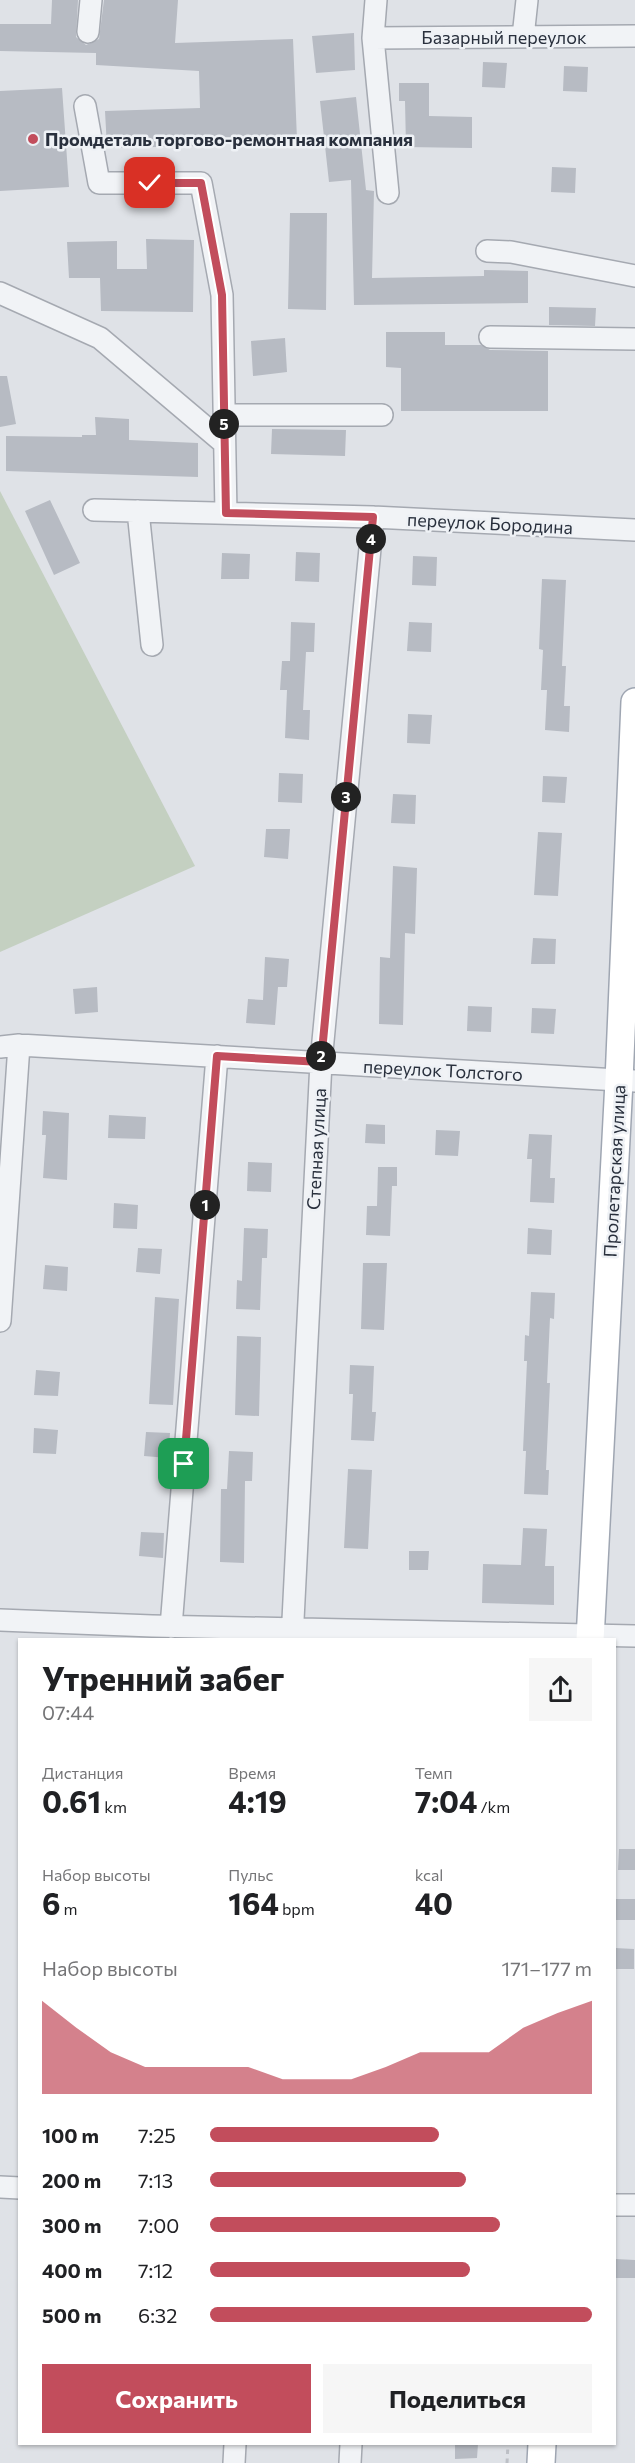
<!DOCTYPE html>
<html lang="ru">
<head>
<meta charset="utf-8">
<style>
  body { margin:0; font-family:Commissioner,sans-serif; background:#f6f6f6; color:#202124; height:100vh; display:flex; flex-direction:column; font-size:22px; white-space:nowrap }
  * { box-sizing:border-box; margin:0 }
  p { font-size:20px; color:#757577 }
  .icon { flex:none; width:33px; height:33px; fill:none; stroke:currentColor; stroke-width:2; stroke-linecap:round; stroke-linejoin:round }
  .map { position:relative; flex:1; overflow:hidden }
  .panel { position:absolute; left:18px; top:1638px; width:598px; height:807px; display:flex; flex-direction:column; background:#fff; border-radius:0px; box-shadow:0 2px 4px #0004 }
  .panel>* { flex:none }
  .pin { position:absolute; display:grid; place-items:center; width:51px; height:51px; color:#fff; margin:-26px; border-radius:12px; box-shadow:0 3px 9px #0006 }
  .km { position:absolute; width:30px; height:30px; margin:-15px; border-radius:50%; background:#222; color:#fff; font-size:16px; line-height:30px; text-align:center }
  .round { display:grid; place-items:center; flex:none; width:63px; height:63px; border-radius:0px; background:#f6f6f6 }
  .summary { display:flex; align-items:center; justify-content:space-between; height:102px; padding:0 24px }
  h1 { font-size:33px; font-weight:700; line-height:45px }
  .stats { display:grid; grid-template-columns:repeat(3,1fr); gap:9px; height:102px; padding:6px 24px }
  .stats div { display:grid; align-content:center }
  .stats b { font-size:30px; font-weight:700 }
  .stats small { font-size:16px; font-weight:400 }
  .stats p { font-size:16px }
  .chart { height:168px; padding:12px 24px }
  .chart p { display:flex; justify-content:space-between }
  .chart svg { width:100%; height:108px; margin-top:6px; fill:#c24d5c; opacity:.7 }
  .primary-button { display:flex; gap:12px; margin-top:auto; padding:12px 24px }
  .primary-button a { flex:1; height:69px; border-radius:0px; background:#c24d5c; color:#fff; font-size:24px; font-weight:700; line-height:69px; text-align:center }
  .primary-button a+a { background:#f6f6f6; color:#202124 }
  ul { padding:0 24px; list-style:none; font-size:20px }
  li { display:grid; grid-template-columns:96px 72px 1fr; align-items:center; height:45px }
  li i { height:15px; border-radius:8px; background:#c24d5c }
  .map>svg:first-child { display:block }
</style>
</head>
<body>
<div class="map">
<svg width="635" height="2463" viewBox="0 0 635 2463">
  <rect width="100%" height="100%" fill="#dfe2e7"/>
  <path fill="#c4d0c1" d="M0,491L195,866L0,952Z"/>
  <path fill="#b7bbc3" d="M52,0H78L76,37L86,45L99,39L104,0H178L175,43L293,39L297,140L202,146L107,148L105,111L200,108L199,71L96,65V53L0,51V24H51Z
    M354,33L355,70L316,73L312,36Z
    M483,62L507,63L505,88L482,87Z
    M564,66L588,67L587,92L563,91Z
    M399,83H429V116L472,117V148L406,147L405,101H399Z
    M62,88L69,187L0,191V91Z
    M356,97L366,190L374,191L372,278L484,276V270L528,271V303L354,305L351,180L329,182L320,101Z
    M552,167L576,168L575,193L551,192Z
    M290,213H327L326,310L288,309Z
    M146,239L194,240L193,312L101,311L100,278H69L67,242L117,241V269H147Z
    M549,307L596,308L595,326L549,325Z
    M386,332H445V345H481L490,350L548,351V411H401V368L386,367Z
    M285,338L287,372L253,376L251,341Z
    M0,376H7L16,424L0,427Z
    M95,417L129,419V440L198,443V477L6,471V436L82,437V435H96Z
    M272,429L346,430L345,456L271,454Z
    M50,500L80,563L54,575L25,511Z
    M296,552L320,553L319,582L295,581Z
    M222,553L250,554L249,579H221Z
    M413,556L437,557L436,586L412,585Z
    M542,579L566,580L562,666H566L564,706H570L569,732L545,730L547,690H541L543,650L539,649Z
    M291,622L315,623L314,652H306L303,710H310L309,740L285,738L287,690H280L282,661H290Z
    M409,622L432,623L431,652L407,651Z
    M408,714L432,715L430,744L407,743Z
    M279,773L303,774L302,803L278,802Z
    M543,776L567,777L565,803L542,802Z
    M393,794L416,795L415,824L391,823Z
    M266,829H290L288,859L264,857Z
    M538,832L562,833L558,896L534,895Z
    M393,866L417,868L415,934L405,933L403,1025L379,1024L380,957L390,958Z
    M533,938L556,939L555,964H531Z
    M265,957L289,959L287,987H278L275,1025L246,1023L248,999L263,1000Z
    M97,987L98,1012L75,1014L73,989Z
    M468,1006L492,1007L491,1032L467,1031Z
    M532,1008L556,1009L554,1034L531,1033Z
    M43,1111L69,1113L67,1180L43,1178L46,1135H42Z
    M109,1115L146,1117L145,1139L108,1138Z
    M366,1124L385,1125V1144L365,1143Z
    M436,1130L460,1131L458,1156L435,1155Z
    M529,1134L552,1135L550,1178H555L554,1203L530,1202L532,1159H527Z
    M248,1162L272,1163L271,1192L247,1191Z
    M378,1167H397V1186H392L390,1236L366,1235L367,1206H377Z
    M114,1203L138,1205L137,1229L113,1228Z
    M244,1228L268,1229L267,1258H262L260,1310L236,1309L237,1280L242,1281Z
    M528,1228L552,1230L551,1255L527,1254Z
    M138,1248L162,1249L160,1274L136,1272Z
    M363,1263H387L384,1330L361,1329Z
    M45,1265L68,1267L67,1291L43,1289Z
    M531,1292L555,1293L554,1319L550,1318L547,1383H550L546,1470H549L548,1495L524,1494L526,1451H523L527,1361H524L525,1335L529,1336Z
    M155,1297L179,1299L173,1405L149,1404Z
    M237,1336L261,1337L259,1416L235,1415Z
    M350,1365L374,1366L372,1412H376L374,1441L351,1440L353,1394H349Z
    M36,1370L60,1372L58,1396L34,1395Z
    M34,1428L58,1430L56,1454L33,1453Z
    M146,1432L170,1433L168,1458L144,1456Z
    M229,1451L253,1452L252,1481H245L244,1563L220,1562L221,1489H227Z
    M348,1469L372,1470L368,1549L344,1548Z
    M523,1528L547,1529L545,1566H554V1605L482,1603L483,1564L521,1565Z
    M141,1532L164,1533L163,1558L139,1556Z
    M409,1551H429L428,1570H409Z
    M619,1849H635V1870H618Z
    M615,1899H635V1920H615Z
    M615,1948L634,1949V1969H615Z
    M615,2259L635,2260V2278H615Z
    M455,2444H478L477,2458L455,2459Z"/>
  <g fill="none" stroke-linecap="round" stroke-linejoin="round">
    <g stroke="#a5a9b1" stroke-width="24">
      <path id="minor" d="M376,0L373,38L388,193
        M88,32L91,0
        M523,37L527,0
        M373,38L635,36
        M85,106L99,183H201L222,295L226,513
        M487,251L511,252L635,276
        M0,293L100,338L224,443
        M490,337L635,339
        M224,415H382
        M94,510L373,517L635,530
        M138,511L152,645
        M0,1047L19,1045L635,1081
        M0,1321L19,1045
        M0,1620L152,1626L635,1636
        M171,1627L217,1056
        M292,1640L321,1062L373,517
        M0,2187L20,2188
        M615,2205H635
        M234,2463L235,2444
        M350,2463L351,2444"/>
    </g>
    <g stroke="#9fa6b2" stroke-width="30">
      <path id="major" d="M590,1640L619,1081L635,702
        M541,2463L542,2444"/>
    </g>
    <path stroke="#bdc0c6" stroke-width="3" stroke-dasharray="4.5 4.5" stroke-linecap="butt" d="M507,2463L508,2444"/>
    <use href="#minor" stroke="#f1f3f6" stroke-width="21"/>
    <use href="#major" stroke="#fff" stroke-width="27"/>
  </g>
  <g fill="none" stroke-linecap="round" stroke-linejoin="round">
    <g stroke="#fff" stroke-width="12">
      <path id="route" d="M150,183H201L222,295L226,513L373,517L321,1062L217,1056L184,1464"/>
    </g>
    <use href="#route" stroke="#c24d5c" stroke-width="8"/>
  </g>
  <circle fill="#c24d5c" stroke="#eef1f5" stroke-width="2" cx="33" cy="139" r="6"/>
  <g text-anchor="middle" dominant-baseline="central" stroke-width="5" stroke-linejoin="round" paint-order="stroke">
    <g font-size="18" fill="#29303d" stroke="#eef1f5">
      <text x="504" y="37">Базарный переулок</text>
      <text transform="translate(490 523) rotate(3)">переулок Бородина</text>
      <text transform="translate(443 1070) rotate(3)">переулок Толстого</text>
      <text transform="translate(316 1149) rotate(-87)">Степная улица</text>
      <text transform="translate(614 1171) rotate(-87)">Пролетарская улица</text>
    </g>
    <g font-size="18" font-weight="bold" fill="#29303d" stroke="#eef1f5" text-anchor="start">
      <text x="45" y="139">Промдеталь торгово-ремонтная компания</text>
    </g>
  </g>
</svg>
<div class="pin" style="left:184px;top:1464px;background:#1e9e55"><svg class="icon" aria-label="arrive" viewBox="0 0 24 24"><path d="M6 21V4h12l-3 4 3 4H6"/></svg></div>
<div class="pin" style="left:150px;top:183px;background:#d93025"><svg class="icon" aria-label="check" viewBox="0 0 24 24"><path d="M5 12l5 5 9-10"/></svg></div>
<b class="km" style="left:205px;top:1205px">1</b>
<b class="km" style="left:321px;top:1056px">2</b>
<b class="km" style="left:346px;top:797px">3</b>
<b class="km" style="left:371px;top:539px">4</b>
<b class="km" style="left:224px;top:424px">5</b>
<section class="panel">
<div class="summary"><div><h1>Утренний забег</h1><p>07:44</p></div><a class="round"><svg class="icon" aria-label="share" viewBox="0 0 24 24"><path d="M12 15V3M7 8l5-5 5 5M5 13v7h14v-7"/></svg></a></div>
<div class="stats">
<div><p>Дистанция</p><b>0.61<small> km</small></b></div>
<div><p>Время</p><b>4:19</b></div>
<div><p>Темп</p><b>7:04<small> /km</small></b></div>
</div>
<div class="stats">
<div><p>Набор высоты</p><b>6<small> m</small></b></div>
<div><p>Пульс</p><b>164<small> bpm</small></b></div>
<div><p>kcal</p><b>40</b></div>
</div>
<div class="chart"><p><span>Набор высоты</span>171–177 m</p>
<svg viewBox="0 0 160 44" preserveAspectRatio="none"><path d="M0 44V6L10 17L20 27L30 33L40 33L50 33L60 33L70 38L80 38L90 38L100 33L110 27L120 27L130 27L140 17L150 11L160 6V44z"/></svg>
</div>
<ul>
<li><b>100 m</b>7:25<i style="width:60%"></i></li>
<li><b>200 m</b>7:13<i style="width:67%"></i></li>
<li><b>300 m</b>7:00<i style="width:76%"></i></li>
<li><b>400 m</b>7:12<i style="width:68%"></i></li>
<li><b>500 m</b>6:32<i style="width:100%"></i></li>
</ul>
<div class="primary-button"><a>Сохранить</a><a>Поделиться</a></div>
</section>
</div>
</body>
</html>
